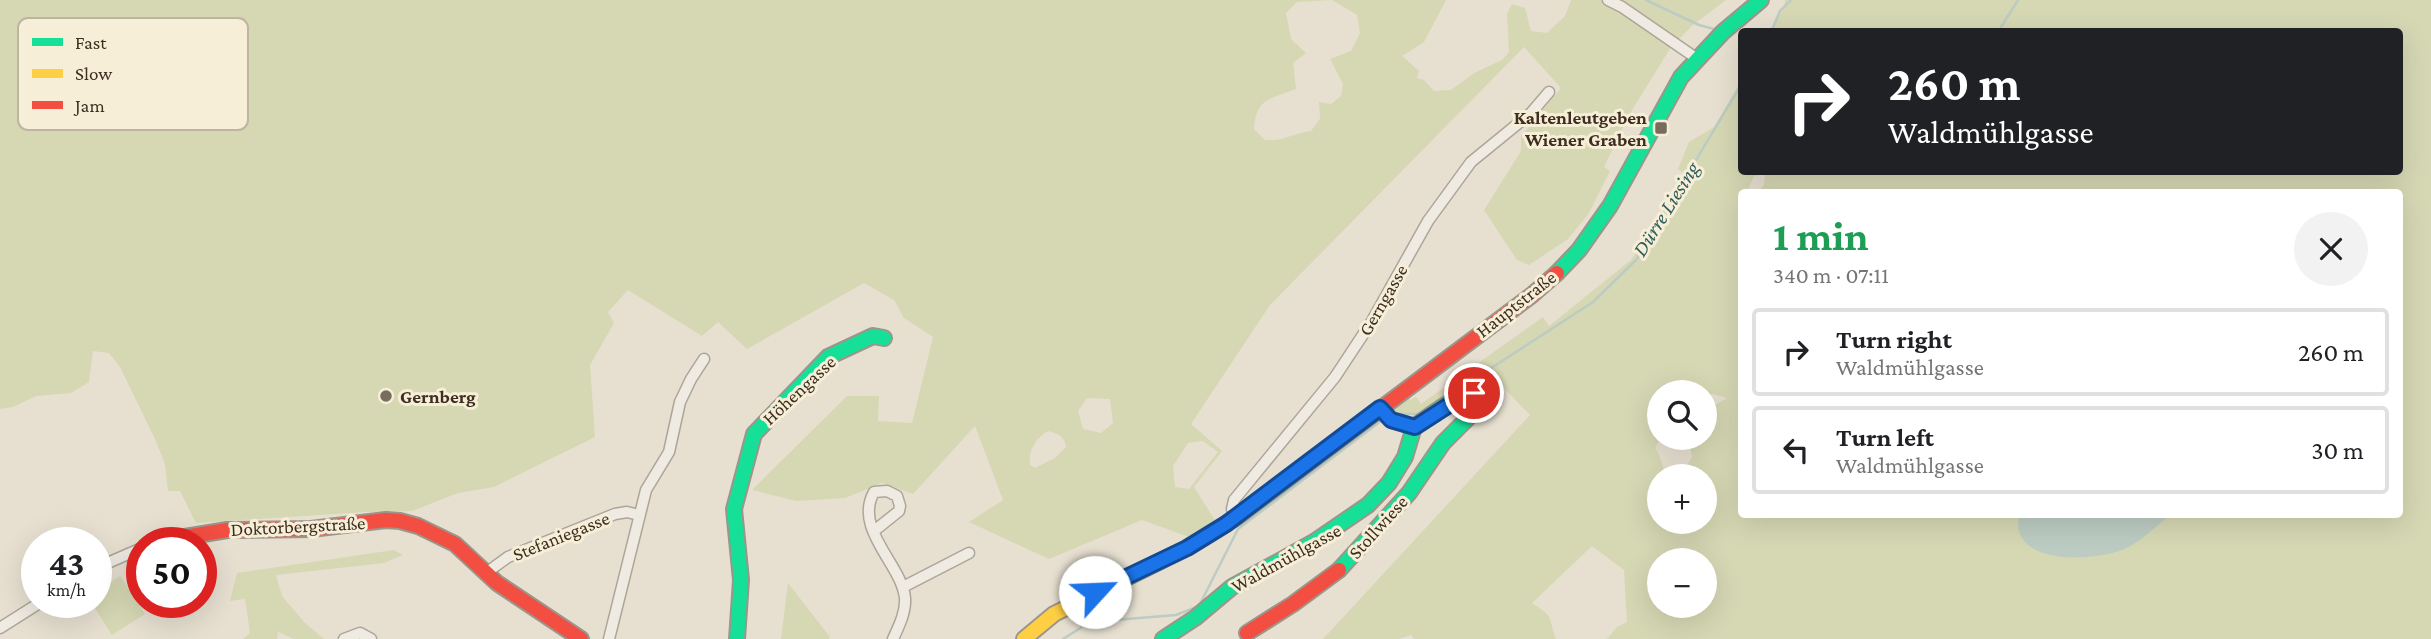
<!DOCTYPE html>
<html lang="en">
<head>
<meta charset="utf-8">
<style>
	:root { --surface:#fff; --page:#f2f2f2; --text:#202124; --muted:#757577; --line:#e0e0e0 }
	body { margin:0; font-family:"Crimson Pro",serif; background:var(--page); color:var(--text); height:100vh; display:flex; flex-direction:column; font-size:26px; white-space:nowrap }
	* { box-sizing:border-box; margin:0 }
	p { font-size:23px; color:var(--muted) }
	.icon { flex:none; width:38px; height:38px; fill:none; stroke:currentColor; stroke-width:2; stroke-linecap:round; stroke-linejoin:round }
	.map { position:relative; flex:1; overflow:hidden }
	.drawer { position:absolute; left:1738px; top:189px; width:665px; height:329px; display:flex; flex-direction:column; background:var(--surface); border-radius:7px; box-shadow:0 7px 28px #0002 }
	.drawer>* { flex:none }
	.hud { position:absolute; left:1738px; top:28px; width:665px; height:147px; border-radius:7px; box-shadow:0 7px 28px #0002; background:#202124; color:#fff; overflow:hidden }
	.tools { position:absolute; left:1647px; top:380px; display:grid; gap:14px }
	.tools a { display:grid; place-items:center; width:70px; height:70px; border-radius:50%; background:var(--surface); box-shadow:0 7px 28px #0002; font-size:35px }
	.speed { position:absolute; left:21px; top:527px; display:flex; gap:14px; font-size:35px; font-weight:700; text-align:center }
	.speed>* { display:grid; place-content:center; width:91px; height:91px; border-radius:50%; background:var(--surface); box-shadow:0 7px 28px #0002; line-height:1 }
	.speed small { font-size:18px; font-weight:400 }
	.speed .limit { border:10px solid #d22; background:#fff; color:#111 }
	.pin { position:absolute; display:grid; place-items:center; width:60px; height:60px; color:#fff; margin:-30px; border:4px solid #fff; border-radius:50%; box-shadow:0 2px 7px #0007 }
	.me { position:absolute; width:77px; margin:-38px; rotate:65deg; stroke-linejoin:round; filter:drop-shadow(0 0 5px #0008) }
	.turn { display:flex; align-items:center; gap:24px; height:147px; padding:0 35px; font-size:32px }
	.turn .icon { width:91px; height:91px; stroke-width:2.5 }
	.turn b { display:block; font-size:49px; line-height:60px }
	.round { display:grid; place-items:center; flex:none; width:74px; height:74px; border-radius:37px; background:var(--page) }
	.overview { display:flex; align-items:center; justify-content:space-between; height:119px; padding:0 35px }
	h1 { font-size:42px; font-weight:700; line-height:52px; color:#1e9e55 }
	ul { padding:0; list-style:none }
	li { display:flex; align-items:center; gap:21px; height:88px; margin:0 14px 10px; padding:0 21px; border:4px solid var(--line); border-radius:7px }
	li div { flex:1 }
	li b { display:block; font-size:26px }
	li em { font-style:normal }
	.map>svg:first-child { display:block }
</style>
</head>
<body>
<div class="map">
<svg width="2431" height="639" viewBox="0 0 2431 639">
	<rect width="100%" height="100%" fill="#e7e0d1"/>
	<!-- green -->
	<g fill="#d6d7b3" fill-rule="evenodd">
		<path d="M0,0h1446l-22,42 -22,14 17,15 -2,7 7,2 10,11 17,-1 25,-18 26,-12 7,-8 -2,-38 5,-10 13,4 6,23 16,2 18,-17 6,-16h155l-32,24 -23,23 -42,68 -25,52 6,4 -21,42 -21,26 -39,26 -12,-5 -33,-50 37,-59v-15l40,-48 -37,-41 -254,258 -79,119 31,27 -28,36 22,35 -27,15 -47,-17 -93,39 -80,-37 34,-22 -28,-74 -62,68 -31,-11 -37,15 -49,3 -44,-11 95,-94h32l-1,25 34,2 21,-86 -29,-19 -10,-18 -30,-17 -117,66 -29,-27 -16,14 -74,-46 -20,22 6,11 -24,42 5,72 -101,50 -36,6 -46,18 -46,1 -170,11 -16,-32h-12l-3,-27 -10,-25 -35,-72 -11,-14 -16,-2 -4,31 -18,11 -35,3 -23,11 -13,2zM1332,0l25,15 3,18 -9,18 -21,8 13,25 -2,12 -10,8 -12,-2 1,17 -9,12c-18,2 -28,11 -46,9l-11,-11c2,-31 16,-30 42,-40l-3,-26 13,-10 -15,-14 -5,-26 11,-11zM1087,398l23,1 3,24 -12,10 -18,-4 -5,-18zM1048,431c11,3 16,5 18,16l-11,11 -20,10 -5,-3c-2,-15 6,-27 18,-34zM1203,441l15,11 -29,37 -14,-2 -2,-21 15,-23z"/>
		<path d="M1785,0h646v639h-824l10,-12 10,-5 -3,-52 -32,-24 -60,57c24,16 15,12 24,36h-142l-3,-4 -12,4h-76l207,-224 -32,-33 -11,6 -6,-5 -9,-1 -47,31 -32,4 -6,-7 20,-14 3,4 6,-3 5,7 122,-87 6,9 82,-66 56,-84 -9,-7 11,-27 25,-15 27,-46v91h658v-140l-629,-1 14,-23zM1765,174l-1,11 -6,7h641v322h-658v-322h6l7,-16zM1659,392h45l1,4 8,-2 14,4 -17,10 -6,30 -11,5 -3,4 2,10c-8,13 -11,19 -26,17 -5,-9 -5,-19 -11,-26l6,-10h-2zM1659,476h45v46h-45zM1659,560h45v46h-45z"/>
		<polygon points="394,550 403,555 384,563 276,575 282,596 304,622 324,639 294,639 278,632 277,639 243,639 250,633 245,599 230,601 237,573"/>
		<polygon points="120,576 145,614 112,635 91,602 96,602 96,592"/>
		<polygon points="788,583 830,637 829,639 781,639"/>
	</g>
	<!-- water -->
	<path fill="#bcccc2" d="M2019,515v-1l151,1c-15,12 -30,28 -48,35 -27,10 -93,15 -103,-19 -2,-5 0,-12 0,-16z"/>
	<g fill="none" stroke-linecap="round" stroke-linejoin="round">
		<!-- stream -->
		<g stroke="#bcccc2" stroke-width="2.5">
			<polyline points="1646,0 1699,25 1714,29"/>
			<polyline points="1771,32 1780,11 1791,0"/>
			<polyline points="1998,32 2018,0"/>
			<polyline points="1445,398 1593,302 1636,260 1741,85"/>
			<polyline points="1390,414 1421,414 1430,407"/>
			<polyline points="1063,639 1090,622 1176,615 1199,606 1238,529 1385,418"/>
		</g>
		<!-- street casing -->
		<g stroke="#ada599" stroke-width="13">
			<g id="street">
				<polyline points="1608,0 1622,7 1696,58"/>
				<polyline points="1380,408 1391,420 1414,427"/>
				<polyline points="1237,517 1232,509 1234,500 1335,377 1372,321 1428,221 1471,162 1531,113 1549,92"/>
				<path d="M874,531l25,-20 1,-5 -3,-10 -10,-5 -13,1c-21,37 28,73 31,106 1,14 -6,28 -12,41"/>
				<polyline points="96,568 142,548"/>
				<polyline points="486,573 508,557 615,514 627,512 639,515"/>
				<polyline points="903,587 969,553"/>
				<polyline points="0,628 41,602"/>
				<polyline points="344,639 360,633 371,639"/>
				<polyline points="609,639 646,490 669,452 680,402 691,379 704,359"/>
			</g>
		</g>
		<!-- fast casing -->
		<g stroke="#9c958a" stroke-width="18">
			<g id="fast">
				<polyline points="1557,273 1579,250 1610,206 1681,77 1723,32 1761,0"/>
				<polyline points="737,639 741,580 734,509 754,434 828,357 873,336 884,338"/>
				<path d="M1163,639l32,-21 37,-31 82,-45 54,-37 21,-22 16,-26 9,-30c19,-13 43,-36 67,-31v9l-38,38 -34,50 -70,77"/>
			</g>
		</g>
		<!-- slow casing -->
		<g stroke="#9c958a" stroke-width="18">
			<polyline id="slow" points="1024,639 1054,614 1187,548 1237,517 1383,407"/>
		</g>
		<!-- jam casing -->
		<g stroke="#9c958a" stroke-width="18">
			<g id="jam">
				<polyline points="1383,407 1532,295 1557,273"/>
				<polyline points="155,542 227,530 311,529 386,520 400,521 418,526 455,544 497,583 581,639"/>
				<polyline points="1247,633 1293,604 1339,570"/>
			</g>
		</g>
		<!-- street -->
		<use href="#street" stroke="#efebe3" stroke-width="10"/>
		<!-- fast -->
		<use href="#fast" stroke="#16e098" stroke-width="14"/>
		<!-- slow -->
		<use href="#slow" stroke="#ffcf43" stroke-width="14"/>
		<!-- jam -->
		<use href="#jam" stroke="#f24e42" stroke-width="14"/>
	</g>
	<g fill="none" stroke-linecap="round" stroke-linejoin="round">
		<!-- route casing -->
		<g stroke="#114b97" stroke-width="18">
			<polyline id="route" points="1095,592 1187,548 1226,524 1380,408 1391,420 1415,427 1463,396 1474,393"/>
		</g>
		<!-- route -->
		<use href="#route" stroke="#1a73e8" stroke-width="12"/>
	</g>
	<!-- markers -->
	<g fill="#786c5e" stroke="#f7eed8" stroke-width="2.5">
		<rect x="1654" y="121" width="14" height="14" rx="3.5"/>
		<circle cx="386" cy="396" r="7"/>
	</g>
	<g text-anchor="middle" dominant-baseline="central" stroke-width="6" stroke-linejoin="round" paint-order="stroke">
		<!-- poi labels -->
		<g font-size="19" font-weight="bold" fill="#3d2e20" stroke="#f7eed8" text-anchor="end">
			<text x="1647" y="117">Kaltenleutgeben<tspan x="1647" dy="22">Wiener Graben</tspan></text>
			<text x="400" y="396" text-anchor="start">Gernberg</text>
		</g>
		<!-- street labels -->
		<g font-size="19" fill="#3d2e20" stroke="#f7eed8">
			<text transform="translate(1383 300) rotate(-60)">Gerngasse</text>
			<text transform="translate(1516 304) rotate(-38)">Hauptstraße</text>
			<text transform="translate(799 390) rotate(-43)">Höhengasse</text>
			<text transform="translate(298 526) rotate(-3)">Doktorbergstraße</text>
			<text transform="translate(1378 527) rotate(-48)">Stollwiese</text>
			<text transform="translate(561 536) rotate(-22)">Stefaniegasse</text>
			<text transform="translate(1286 558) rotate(-29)">Waldmühlgasse</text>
		</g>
		<!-- water labels -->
		<g font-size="21" font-style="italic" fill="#2f5d5a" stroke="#f7eed8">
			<text transform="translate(1666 209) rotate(-58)">Dürre Liesing</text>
		</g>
	</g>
	<!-- legend -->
	<rect x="18" y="18" width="230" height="112" rx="10" fill="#f7eed8" stroke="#bfb4a1" stroke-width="2"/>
	<rect x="32" y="38" width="31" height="8" fill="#16e098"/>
	<rect x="32" y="69" width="31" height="9" fill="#ffcf43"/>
	<rect x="32" y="101" width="31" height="8" fill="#f24e42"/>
	<g font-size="19" fill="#3d2e20">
		<text x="75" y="49">Fast</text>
		<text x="75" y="80">Slow</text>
		<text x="75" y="112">Jam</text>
	</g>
</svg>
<div class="tools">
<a><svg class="icon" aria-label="search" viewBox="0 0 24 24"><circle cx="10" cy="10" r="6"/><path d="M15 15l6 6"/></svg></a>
<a>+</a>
<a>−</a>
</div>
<div class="speed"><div>43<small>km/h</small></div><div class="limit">50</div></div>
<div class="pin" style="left:1474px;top:393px;background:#d93025"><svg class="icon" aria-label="arrive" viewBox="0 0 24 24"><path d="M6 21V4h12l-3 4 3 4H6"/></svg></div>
<svg class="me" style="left:1095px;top:592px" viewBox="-20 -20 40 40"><circle r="19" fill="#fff"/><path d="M0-13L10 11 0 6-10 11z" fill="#1a73e8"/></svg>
<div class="hud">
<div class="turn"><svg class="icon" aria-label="right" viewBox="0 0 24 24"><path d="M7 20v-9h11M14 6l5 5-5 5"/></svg><div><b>260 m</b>Waldmühlgasse</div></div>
</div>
<section class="drawer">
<div class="overview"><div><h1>1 min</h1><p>340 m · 07:11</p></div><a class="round"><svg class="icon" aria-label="close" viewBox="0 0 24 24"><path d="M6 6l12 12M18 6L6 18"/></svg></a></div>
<ul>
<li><svg class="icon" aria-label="right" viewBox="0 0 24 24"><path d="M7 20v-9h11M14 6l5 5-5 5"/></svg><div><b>Turn right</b><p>Waldmühlgasse</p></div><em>260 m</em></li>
<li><svg class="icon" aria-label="left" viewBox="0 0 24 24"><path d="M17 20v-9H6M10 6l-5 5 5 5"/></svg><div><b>Turn left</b><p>Waldmühlgasse</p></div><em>30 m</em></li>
</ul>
</section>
</div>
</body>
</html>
